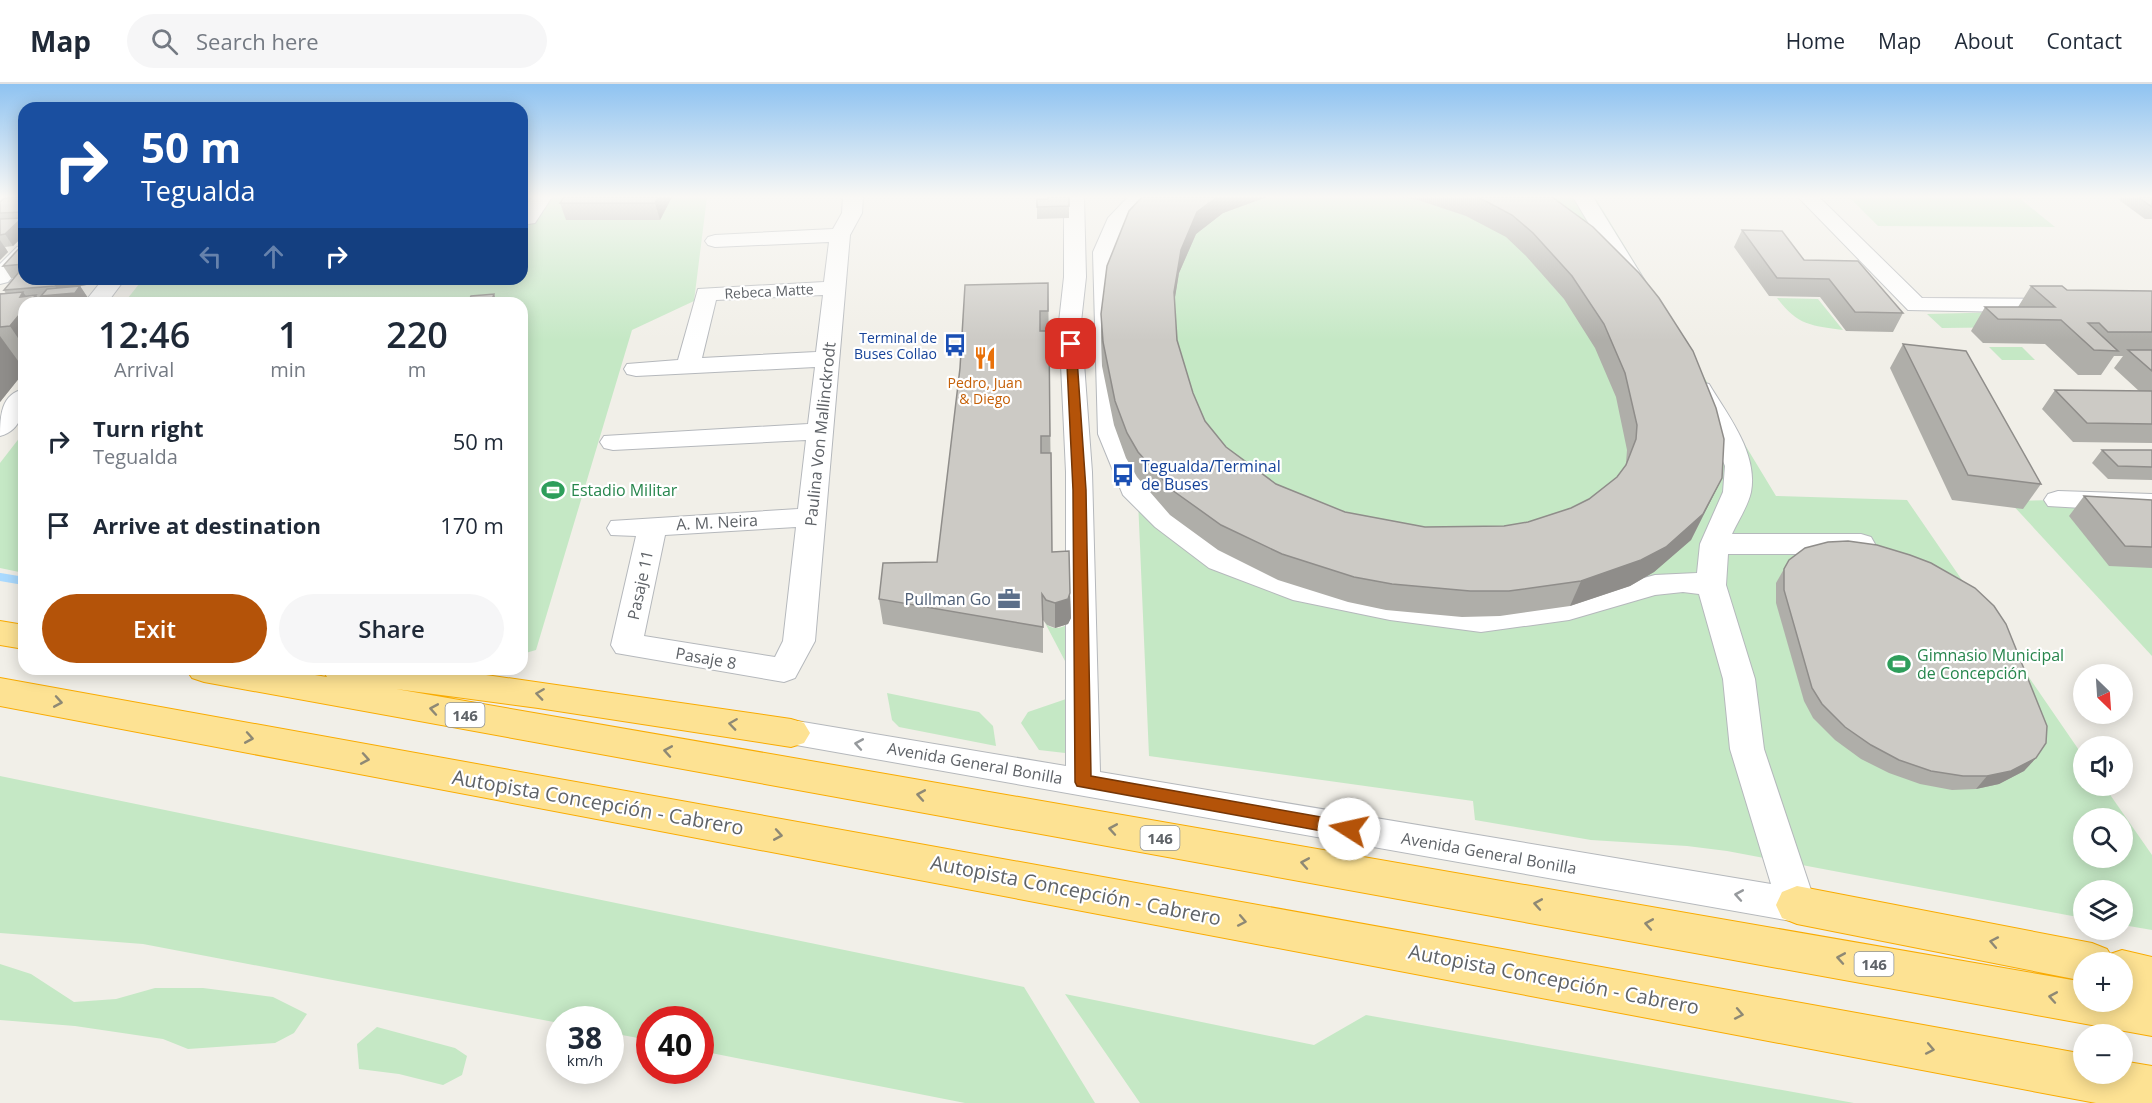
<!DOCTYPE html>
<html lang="en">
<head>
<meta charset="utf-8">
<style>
	:root { --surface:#fff; --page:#f6f6f7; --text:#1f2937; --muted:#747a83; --line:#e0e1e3; --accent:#b45309 }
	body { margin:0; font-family:"Open Sans",sans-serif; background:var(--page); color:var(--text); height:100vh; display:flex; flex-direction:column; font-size:22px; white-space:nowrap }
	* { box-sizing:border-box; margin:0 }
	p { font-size:20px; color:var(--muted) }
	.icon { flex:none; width:33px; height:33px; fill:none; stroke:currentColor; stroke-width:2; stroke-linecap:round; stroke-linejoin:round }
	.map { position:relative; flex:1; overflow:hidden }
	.side { position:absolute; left:18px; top:213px; width:510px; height:378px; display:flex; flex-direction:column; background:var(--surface); border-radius:18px; box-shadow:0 3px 15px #0003 }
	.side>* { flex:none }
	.hud { position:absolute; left:18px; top:18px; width:510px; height:183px; border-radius:18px; box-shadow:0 3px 15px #0003; background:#1a4fa0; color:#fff; overflow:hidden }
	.needle { width:39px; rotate:155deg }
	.controls { position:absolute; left:2073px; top:580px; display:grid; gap:12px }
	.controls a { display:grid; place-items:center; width:60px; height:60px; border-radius:50%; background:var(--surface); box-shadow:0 3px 15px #0003; font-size:30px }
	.speed { position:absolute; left:546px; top:922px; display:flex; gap:12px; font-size:30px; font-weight:700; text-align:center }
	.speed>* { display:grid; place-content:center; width:78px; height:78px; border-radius:50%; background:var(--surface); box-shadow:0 3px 15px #0003; line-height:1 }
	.speed small { font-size:15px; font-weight:400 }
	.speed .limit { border:9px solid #d22; background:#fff; color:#111 }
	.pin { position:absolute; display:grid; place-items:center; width:51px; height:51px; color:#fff; margin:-26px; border-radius:12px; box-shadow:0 3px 9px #0006 }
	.me { position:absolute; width:66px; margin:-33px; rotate:280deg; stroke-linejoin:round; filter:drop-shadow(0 0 4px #0008) }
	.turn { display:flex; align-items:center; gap:21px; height:126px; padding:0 24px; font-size:27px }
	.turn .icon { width:78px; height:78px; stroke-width:2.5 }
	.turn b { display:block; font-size:42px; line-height:51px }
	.lanes { display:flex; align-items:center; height:57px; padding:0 24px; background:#0003; justify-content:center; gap:30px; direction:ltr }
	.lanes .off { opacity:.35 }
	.eta { display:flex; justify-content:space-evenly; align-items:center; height:102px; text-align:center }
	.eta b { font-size:36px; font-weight:600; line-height:42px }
	.primary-button { display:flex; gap:12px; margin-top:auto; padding:12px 24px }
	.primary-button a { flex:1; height:69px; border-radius:36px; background:var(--accent); color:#fff; font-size:24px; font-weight:600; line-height:69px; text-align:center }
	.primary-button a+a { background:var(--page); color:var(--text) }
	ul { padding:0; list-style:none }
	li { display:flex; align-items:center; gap:18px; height:84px; padding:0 24px }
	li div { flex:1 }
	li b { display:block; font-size:22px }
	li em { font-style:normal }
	header { display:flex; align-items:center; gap:36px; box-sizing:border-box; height:84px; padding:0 30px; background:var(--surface); border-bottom:2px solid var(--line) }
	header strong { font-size:28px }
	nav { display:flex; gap:33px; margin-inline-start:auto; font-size:21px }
	.search { width:420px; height:54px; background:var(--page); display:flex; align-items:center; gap:15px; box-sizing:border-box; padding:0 21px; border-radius:33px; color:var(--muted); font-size:22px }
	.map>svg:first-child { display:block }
</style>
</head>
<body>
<header>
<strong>Map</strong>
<div class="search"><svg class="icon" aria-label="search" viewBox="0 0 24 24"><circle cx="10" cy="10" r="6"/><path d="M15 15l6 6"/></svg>Search here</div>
<nav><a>Home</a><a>Map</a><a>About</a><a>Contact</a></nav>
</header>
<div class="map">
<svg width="2152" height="1019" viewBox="0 0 2152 1019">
	<rect width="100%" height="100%" fill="#f1efe8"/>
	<!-- green -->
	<g fill="#c5e8c5" fill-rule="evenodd">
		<polygon points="522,113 707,113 694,217 632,246 536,566 522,570 522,219 124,219 143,195 522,195"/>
		<path d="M1125,113h470l181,299 131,4 176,256 1,30h20l48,69v75l-29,-5 -1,-34h-38l-1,27 -356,-67 -40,-5 -96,-6 -116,-20 -2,-19 -324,-45zM2084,735h38v39h-38z"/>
		<polygon points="1849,113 2018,113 2055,143 1878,142"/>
		<path d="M1777,214l41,1 25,31c-32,-4 -46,-5 -66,-32z"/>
		<polygon points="2008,228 2024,243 1942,244 1927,230"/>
		<polygon points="1989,263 2022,263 2035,276 2002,276"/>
		<polygon points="24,348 24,489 0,484 0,379"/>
		<polygon points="2152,414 2152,572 2009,417"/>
		<path d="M1043,535c5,11 16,11 25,5l9,119 -12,10 -26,-3 -18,-27 7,-11 41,-14v-37h-4z"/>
		<polygon points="887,609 979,628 993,642 996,662 899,643 892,636"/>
		<polygon points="0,692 1024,903 1095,1019 965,1019 701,967 700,936 650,936 649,956 611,949 610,936 560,936 559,939 143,860 0,849"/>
		<polygon points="0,880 31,890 74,918 116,915 155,904 203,904 273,913 307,930 294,949 275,959 188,965 163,955 75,942 0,936"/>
		<polygon points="1065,910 1314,961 1366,931 1854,1019 1140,1019"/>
		<polygon points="377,943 455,964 467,972 462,991 443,1001 399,990 359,985 357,960"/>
	</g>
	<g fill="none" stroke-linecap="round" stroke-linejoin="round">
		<!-- stream -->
		<polyline stroke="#aadaff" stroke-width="8" points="0,493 24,497"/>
		<!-- minor casing -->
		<g stroke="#b5b8bc" stroke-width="2">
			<g id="minor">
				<polygon points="532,113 552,113 535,139 522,141 522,129"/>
				<path d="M843,113h20l-1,16 -12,22 -35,406 -20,37 -11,4 -168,-29 -5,-8 25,-109 -25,-1 -4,-7 4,-7 187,-12 8,-69 -193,10 -9,-2 -4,-6 4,-6 204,-12 7,-57 -179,9 -9,-2 -3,-5 3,-5 51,-4 20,-71 126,-7 5,-40 -114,5 -7,-2 -3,-4 3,-4 7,-2 118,-6 9,-16zM823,211l-7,57 -114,6 14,-58zM796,443l-13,114 -8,16 -131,-21 21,-101z"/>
				<path d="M1064,113h20l2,80 -5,45 11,150 8,300 671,112 -41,-135 -7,-70 -24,-85 -16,-2 -28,3 -86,25 -88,12 -91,-12 -97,-20 -84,-32 -54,-41 -32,-32 -25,-61 -5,-182 15,-34 20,-21h21l-22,23 -12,32 9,182 21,51 30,30 54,39 69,27 92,17 91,12 88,-12 86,-23 42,-2 3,-29 23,-52 2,-26 -16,-40 -21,-37 3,-5 9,-2 9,2 3,5c18,29 46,66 39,103 -3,14 -13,29 -19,42h129l10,3 4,7 -4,7 -10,3h-133l-2,31 29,94 9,70 52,156 -6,12 -13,5 -1018,-180 -5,-9 5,-9 12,-4 275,46v-294l-7,-150 5,-45z"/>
				<polygon points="1573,113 1593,113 1645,197 1642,202 1626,202"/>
				<polygon points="1798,113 1819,113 1922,214 2060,215 2068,217 2071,222 2068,227 2060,229 1908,226"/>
				<polygon points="24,161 24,180 8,198 0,200 0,180 17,163"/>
				<polygon points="103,195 125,195 107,219 84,219"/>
				<path d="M24,305c0,19 -1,41 -24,47 0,-20 1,-42 24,-47z"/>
				<polygon points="2058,407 2152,410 2152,428 2048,422 2044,416 2048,410"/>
			</g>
		</g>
		<!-- highway casing -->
		<g stroke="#f9ab00" stroke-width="2">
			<g id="highway">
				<polygon points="0,537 24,541 24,565 0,561"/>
				<polygon points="186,585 279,585 327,593 322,585 445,585 791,635 804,639 810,649 804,659 791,663 538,624 396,605 2084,898 2084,918 2122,918 2122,879 2084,879 2084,897 1797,840 1782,834 1776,821 1782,808 1797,802 2092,859 2107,865 2110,870 2122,866 2152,873 2152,952 204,598 192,594"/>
				<polygon points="0,594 2084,970 2084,990 2122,990 2122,977 2152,982 2152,1019 2096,1019 0,622"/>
			</g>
		</g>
		<!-- minor -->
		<use href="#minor" fill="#fff" fill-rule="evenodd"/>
		<!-- highway -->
		<use href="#highway" fill="#fde293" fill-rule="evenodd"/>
	</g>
	<!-- wall -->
	<g fill="#afaea9">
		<polygon points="24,113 24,151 13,162 5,163 8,168 0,176 0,118"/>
		<polygon points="564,113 672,113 660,136 566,136 560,119"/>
		<polygon points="1142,113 1269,113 1264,114 1223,129 1196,150 1179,189 1174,218 1177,256 1193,309 1205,337 1226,363 1276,400 1345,428 1425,443 1504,442 1528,438 1571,424 1589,415 1617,393 1625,382 1626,379 1627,366 1616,313 1595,264 1564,215 1526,172 1506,153 1466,132 1418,116 1399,113 1552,113 1722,394 1691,456 1654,488 1630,502 1570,522 1500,532 1462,533 1386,526 1348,518 1278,496 1218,466 1170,431 1137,393 1126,374 1114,341 1102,282 1101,254 1101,230"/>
		<polygon points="2121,113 2152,113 2152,135 2145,135 2119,116"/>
		<polygon points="1037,115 1069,122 1069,134 1037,135"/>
		<polygon points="1742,146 1804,176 1903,229 1893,248 1846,247 1820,213 1769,212 1734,163"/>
		<polygon points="24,159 24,195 97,195 93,200 80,202 88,214 84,219 46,219 43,216 24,219 24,276 18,277 24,285 24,288 0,318 0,209 6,210 4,206 14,194 11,194 3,182"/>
		<polygon points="1048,199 1052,468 1070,509 1071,534 1068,540 1055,544 1047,541 1043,536 1043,569 883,540 879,515 937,478"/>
		<polygon points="2031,202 2067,206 2152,207 2152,359 2073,358 2042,325 2055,306 2139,307 2114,284 2123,272 2114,272 2101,291 2078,291 2045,260 1983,259 1971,247 1985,223 2018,223"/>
		<polygon points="1903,260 2041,400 2023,425 1952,416 1890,284"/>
		<polygon points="2102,366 2152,366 2152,396 2108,395 2092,379"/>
		<polygon points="2084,412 2152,416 2152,484 2109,482 2069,432"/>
		<polygon points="1789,476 2036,674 2024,687 1999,700 1976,705 1952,706 1920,700 1889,689 1861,675 1835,656 1813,634 1804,617 1776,519 1776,499"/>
	</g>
	<!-- shaded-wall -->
	<g fill="#8f8d8a">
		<polygon points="658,113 672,113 660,136 655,119"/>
		<polygon points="1217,113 1269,113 1264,114 1223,129 1196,150 1179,189 1172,232 1174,208 1181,166 1197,128"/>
		<polygon points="22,134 24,137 24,151 13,162 5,150"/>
		<polygon points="0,156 8,168 0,176"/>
		<polygon points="61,195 97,195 93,200 80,202 88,214 84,219 46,219 41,212 60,210 55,202"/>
		<polygon points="23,208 30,218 36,211 41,219 24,219 20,213"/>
		<polygon points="494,210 497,219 491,219"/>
		<polygon points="24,225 24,263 10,242"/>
		<polygon points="0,252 24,285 24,288 0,318"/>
		<polygon points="1722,394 1691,456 1654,488 1630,502 1570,522 1581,497"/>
		<polygon points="1070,509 1071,534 1068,540 1055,544 1055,519"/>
		<polygon points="2036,674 2024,687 1999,700 1976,705 1987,692"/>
	</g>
	<!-- building -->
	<g fill="#cccac5" stroke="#8f8d8a" stroke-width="1.5">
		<polygon points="24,113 24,128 0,129 0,118 5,114"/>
		<polygon points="564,113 658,113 655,119 560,119"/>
		<polygon points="1048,113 1069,113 1069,122 1037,123 1037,115 1048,115"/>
		<polygon points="1142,113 1217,113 1197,128 1181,166 1174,208 1177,256 1193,309 1205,337 1226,363 1276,400 1345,428 1425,443 1504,442 1528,438 1571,424 1589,415 1617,393 1626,381 1636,355 1637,341 1625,289 1604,240 1572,192 1533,149 1512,131 1478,113 1552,113 1593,143 1639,189 1659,214 1693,267 1716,324 1724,355 1722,394 1703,430 1666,463 1641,476 1581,497 1509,507 1470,507 1392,500 1354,493 1282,470 1221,441 1172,406 1138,368 1127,349 1115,317 1103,258 1101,230 1107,182 1129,127"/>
		<polygon points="2138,113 2152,113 2152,123"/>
		<polygon points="22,134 5,150 0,151 0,135"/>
		<polygon points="1742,146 1782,147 1804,176 1858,177 1903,229 1855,228 1829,195 1777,194"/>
		<polygon points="24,159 24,180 3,182"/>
		<polygon points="24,182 24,195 61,195 55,202 4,206"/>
		<polygon points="1048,199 1048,227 1040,227 1040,247 1049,247 1050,352 1041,352 1041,369 1051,369 1052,468 1069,467 1070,509 1068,515 1055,519 1046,516 1042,510 1043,543 879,515 883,479 937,478 960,284 965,201"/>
		<polygon points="80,202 75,209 41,212 47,205"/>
		<polygon points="2031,202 2062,202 2067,206 2152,207 2152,248 2108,248 2099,239 2088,239 2118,267 2094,266 2061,236 1998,235 1985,223 2055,223"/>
		<polygon points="23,208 20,213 36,211 29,219 24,219 24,225 10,242 0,243 0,210"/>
		<polygon points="494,210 491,219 468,219 471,212"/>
		<polygon points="1903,260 1966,267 2041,400 1968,391"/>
		<polygon points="2128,266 2152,266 2152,287"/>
		<polygon points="2055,306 2152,307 2152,340 2087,339"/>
		<polygon points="2102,366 2152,366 2152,383 2118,382"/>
		<polygon points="2084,412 2152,416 2152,463 2125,462"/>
		<polygon points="1848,457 1877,461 1910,471 1931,479 1975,504 1994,522 2006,540 2047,642 2046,659 2036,674 2011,687 1987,692 1963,692 1931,687 1899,676 1871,661 1845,643 1822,620 1812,604 1784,506 1784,485 1789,476 1805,464 1828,458"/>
	</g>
	<!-- one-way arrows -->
	<defs><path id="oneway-chevron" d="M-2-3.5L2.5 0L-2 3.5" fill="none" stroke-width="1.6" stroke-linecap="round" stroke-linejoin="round" transform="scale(1.5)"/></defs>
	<g stroke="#8e8975">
		<use href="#oneway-chevron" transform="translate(540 610) rotate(-172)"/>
		<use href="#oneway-chevron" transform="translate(58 618) rotate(10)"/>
		<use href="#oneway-chevron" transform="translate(434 625) rotate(-170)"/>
		<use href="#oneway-chevron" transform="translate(733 640) rotate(-172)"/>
		<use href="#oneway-chevron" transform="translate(249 654) rotate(10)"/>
		<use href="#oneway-chevron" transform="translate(668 667) rotate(-170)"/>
		<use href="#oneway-chevron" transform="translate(365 675) rotate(10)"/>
		<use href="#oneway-chevron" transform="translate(921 711) rotate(-170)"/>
		<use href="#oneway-chevron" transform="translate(1113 745) rotate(-170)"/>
		<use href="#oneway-chevron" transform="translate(778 751) rotate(10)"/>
		<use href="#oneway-chevron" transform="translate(1305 779) rotate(-170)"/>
		<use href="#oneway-chevron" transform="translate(1538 820) rotate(-170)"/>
		<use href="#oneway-chevron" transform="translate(1242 837) rotate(11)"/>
		<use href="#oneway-chevron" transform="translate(1649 840) rotate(-170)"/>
		<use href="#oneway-chevron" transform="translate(1994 858) rotate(-169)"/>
		<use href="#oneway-chevron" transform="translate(1841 874) rotate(-170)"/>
		<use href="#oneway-chevron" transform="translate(2053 913) rotate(-170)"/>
		<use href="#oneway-chevron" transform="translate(1739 930) rotate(11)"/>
		<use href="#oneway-chevron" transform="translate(1930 965) rotate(11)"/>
	</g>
	<g stroke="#979a9d">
		<use href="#oneway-chevron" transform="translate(859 660) rotate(-170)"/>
		<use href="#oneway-chevron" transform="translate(1739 811) rotate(-170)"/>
	</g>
	<!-- sky -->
	<linearGradient id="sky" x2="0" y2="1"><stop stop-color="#8fc3f1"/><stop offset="0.44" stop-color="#f9f8f5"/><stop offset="1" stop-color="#f9f8f5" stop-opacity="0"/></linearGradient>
	<rect width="2152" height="256" fill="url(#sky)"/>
	<!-- route -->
	<polygon fill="#b45309" stroke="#753606" stroke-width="1.5" points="1071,256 1076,260 1086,406 1091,692 1349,738 1354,740 1357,745 1354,750 1349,752 1077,702 1075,698 1073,406 1066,260"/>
	<!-- icons -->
	<defs>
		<g id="bus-bare" transform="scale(1.8)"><path d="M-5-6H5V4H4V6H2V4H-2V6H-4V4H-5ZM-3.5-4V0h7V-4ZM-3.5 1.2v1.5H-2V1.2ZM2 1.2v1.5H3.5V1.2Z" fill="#1a4fb4" stroke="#fff" stroke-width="2.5" paint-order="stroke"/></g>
		<g id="restaurant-bare" transform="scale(1.8)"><path d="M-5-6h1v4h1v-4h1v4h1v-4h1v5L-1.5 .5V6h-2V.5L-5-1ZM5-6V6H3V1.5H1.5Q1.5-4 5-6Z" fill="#e8710a" stroke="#fff" stroke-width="2.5" paint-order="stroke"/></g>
		<g id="stadium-bare" transform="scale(1.8)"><path d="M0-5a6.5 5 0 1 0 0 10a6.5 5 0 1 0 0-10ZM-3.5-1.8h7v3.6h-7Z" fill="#2e9e5b" stroke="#fff" stroke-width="2.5" paint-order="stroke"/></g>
		<g id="office-bare" transform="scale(1.8)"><path d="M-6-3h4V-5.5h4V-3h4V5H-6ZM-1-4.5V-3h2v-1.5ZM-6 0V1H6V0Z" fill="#5c6f8a" stroke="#fff" stroke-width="2.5" paint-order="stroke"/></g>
	</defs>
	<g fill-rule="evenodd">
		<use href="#bus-bare" x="955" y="261"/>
		<use href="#restaurant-bare" x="985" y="274"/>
		<use href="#bus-bare" x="1123" y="391"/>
		<use href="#stadium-bare" x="553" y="406"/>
		<use href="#office-bare" x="1009" y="515"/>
		<use href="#stadium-bare" x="1899" y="580"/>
	</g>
	<g text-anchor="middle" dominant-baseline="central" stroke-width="4.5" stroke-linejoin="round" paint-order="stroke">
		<!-- far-street labels -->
		<g font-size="14" fill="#5f6368" stroke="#fff">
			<text transform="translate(769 207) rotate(-3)">Rebeca Matte</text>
		</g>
		<!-- far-transit labels -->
		<g font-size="14" fill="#164399" stroke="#fff" text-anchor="end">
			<text x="937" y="253">Terminal de<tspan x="937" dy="16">Buses Collao</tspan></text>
		</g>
		<!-- far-food labels -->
		<g font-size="14" fill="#c56008" stroke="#fff">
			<text x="985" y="298">Pedro, Juan<tspan x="985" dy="16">&amp; Diego</tspan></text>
		</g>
		<!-- shield labels -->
		<g fill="#fff" stroke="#8f9295" stroke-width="1.5">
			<rect x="445.5" y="619" width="39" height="24" rx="4.5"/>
			<rect x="1140.5" y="742" width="39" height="24" rx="4.5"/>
			<rect x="1854.5" y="868" width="39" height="24" rx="4.5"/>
		</g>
		<g font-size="15" font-weight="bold" fill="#5f6368">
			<text x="465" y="631">146</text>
			<text x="1160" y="754">146</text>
			<text x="1874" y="880">146</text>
		</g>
		<!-- street labels -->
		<g font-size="16" fill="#5f6368" stroke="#fff">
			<text transform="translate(820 350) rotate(-84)">Paulina Von Mallinckrodt</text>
			<text transform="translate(717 438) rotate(-3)">A. M. Neira</text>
			<text transform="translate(640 501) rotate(-78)">Pasaje 11</text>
			<text transform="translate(706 574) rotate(10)">Pasaje 8</text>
			<text transform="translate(975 679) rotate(10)">Avenida General Bonilla</text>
			<text transform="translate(1489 769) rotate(10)">Avenida General Bonilla</text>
		</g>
		<!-- transit labels -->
		<g font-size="16" fill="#164399" stroke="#fff" text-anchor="start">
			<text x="1141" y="382">Tegualda/Terminal<tspan x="1141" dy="18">de Buses</tspan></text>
		</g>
		<!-- leisure labels -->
		<g font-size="16" fill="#27864d" stroke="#fff" text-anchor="start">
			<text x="571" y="406">Estadio Militar</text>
			<text x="1917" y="571">Gimnasio Municipal<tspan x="1917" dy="18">de Concepción</tspan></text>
		</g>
		<!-- service labels -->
		<g font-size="16" fill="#4e5e75" stroke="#fff" text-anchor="end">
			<text x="991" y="515">Pullman Go</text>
		</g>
		<!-- near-street labels -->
		<g font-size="20" fill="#5f6368" stroke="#fff">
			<text transform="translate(598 718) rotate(10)">Autopista Concepción - Cabrero</text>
			<text transform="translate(1076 806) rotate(11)">Autopista Concepción - Cabrero</text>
			<text transform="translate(1554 895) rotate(11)">Autopista Concepción - Cabrero</text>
		</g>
	</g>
</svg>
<div class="controls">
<a><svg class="needle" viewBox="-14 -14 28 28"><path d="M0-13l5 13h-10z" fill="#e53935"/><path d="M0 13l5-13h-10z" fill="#747a83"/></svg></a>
<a><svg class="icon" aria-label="sound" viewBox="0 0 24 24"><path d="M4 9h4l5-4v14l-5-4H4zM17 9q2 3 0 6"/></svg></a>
<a><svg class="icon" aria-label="search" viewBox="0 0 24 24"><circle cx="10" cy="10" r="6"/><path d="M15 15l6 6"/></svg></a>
<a><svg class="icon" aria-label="layers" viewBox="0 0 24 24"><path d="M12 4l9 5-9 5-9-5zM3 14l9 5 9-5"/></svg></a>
<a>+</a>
<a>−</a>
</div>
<div class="speed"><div>38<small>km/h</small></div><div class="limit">40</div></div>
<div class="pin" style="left:1071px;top:260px;background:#d93025"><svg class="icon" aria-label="arrive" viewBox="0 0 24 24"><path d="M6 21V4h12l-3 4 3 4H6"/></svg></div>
<svg class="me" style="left:1349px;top:745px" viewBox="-20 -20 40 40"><circle r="19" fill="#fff"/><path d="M0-13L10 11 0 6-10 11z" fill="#b45309"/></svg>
<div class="hud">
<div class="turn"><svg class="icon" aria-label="right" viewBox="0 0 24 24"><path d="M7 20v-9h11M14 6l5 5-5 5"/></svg><div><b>50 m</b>Tegualda</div></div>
<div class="lanes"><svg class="icon off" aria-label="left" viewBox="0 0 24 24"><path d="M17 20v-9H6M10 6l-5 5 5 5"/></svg><svg class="icon off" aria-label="ahead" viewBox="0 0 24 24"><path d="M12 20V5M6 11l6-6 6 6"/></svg><svg class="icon" aria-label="right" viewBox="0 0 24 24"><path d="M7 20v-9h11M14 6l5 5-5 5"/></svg></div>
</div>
<section class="side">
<div class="eta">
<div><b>12:46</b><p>Arrival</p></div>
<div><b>1</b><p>min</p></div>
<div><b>220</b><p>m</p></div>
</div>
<ul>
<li><svg class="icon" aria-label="right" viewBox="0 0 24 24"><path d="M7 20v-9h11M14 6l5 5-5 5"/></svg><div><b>Turn right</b><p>Tegualda</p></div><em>50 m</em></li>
<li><svg class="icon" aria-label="arrive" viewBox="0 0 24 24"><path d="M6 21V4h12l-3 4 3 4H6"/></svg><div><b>Arrive at destination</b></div><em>170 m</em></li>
</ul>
<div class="primary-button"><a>Exit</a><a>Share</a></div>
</section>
</div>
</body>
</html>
